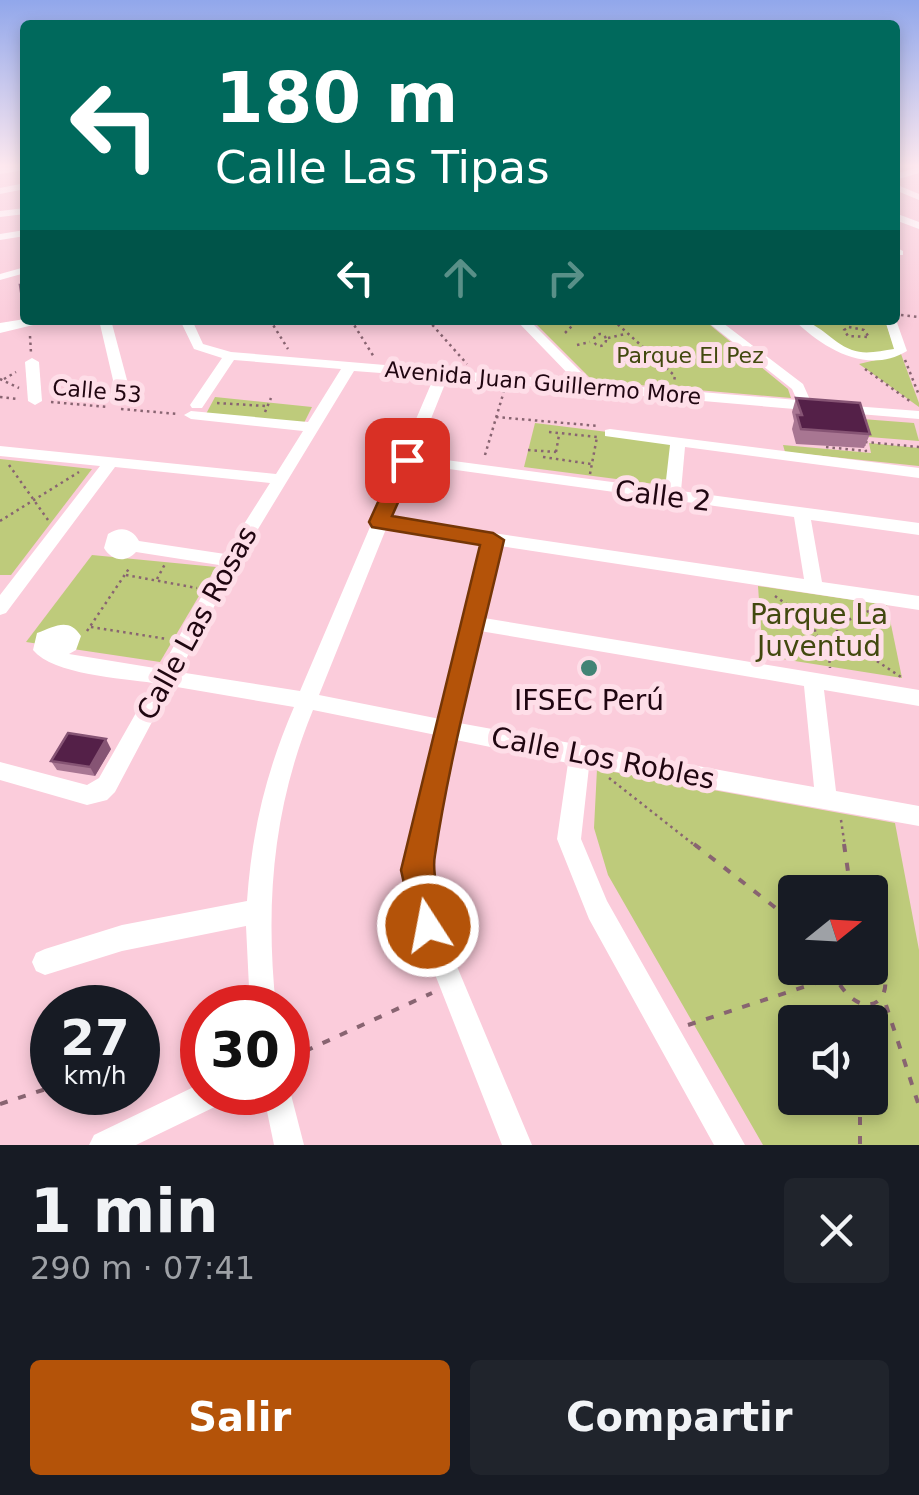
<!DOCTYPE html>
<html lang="es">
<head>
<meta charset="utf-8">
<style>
	:root { --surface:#171b24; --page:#20242c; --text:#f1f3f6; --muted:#9ea1a6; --accent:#b45309 }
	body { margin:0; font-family:"DejaVu Sans",sans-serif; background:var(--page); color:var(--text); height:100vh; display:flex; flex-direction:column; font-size:38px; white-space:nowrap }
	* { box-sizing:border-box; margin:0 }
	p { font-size:32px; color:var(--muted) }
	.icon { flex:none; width:55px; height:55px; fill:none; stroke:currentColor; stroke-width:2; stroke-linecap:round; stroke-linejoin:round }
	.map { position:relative; height:1145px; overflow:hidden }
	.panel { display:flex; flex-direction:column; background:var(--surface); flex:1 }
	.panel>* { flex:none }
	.hud { position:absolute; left:20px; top:20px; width:880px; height:305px; border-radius:10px; box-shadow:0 5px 15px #0003; background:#00695c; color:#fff; overflow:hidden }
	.needle { width:65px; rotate:72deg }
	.controls { position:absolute; left:778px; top:875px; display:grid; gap:20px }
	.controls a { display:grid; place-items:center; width:110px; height:110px; border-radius:10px; background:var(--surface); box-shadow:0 5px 15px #0003; font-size:50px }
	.speed { position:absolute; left:30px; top:985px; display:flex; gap:20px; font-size:50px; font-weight:700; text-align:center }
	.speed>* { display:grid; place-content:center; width:130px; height:130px; border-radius:50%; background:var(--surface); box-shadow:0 5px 15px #0003; line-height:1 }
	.speed small { font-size:25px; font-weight:400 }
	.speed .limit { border:15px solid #d22; background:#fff; color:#111 }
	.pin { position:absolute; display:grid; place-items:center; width:85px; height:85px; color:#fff; margin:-42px; border-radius:20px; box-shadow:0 5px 15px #0006 }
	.me { position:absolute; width:110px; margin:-55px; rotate:349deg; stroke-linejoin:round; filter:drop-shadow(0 0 8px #0008) }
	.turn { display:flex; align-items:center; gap:35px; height:210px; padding:0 30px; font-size:45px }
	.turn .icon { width:130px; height:130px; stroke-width:2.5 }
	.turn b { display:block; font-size:70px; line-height:85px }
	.lanes { display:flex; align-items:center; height:95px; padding:0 30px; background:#0003; justify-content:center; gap:50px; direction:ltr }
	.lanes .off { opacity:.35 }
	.round { display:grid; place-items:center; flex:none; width:105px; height:105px; border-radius:10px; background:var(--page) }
	.head { display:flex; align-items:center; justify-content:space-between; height:170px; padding:0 30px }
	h1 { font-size:60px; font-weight:700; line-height:75px }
	.button { display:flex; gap:20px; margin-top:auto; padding:20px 30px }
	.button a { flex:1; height:115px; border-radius:10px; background:var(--accent); color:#fff; font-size:40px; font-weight:700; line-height:115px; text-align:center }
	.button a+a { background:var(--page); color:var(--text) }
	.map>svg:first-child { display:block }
</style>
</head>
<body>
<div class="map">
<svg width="919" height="1145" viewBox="0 0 919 1145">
	<rect width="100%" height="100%" fill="#fbccdb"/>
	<!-- green -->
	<g fill="#becb7b" fill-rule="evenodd">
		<polygon points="532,320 704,320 788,389 791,398 593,381"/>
		<polygon points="802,320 885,320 895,350 856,356"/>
		<polygon points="901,354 919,403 919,407 859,364"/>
		<polygon points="215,397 312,407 304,423 206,414"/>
		<polygon points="862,419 914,423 919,441 869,437"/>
		<polygon points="535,423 672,440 670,486 524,467"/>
		<polygon points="869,443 919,448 919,466 785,452 783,445 871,453"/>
		<polygon points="0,459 92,469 11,575 0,575"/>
		<polygon points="92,555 216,567 160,662 26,642"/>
		<polygon points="758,586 887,605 902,678 763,656"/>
		<path d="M597,769l298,54 24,127v195h-156l-155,-270 -14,-47zM795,892h75v76h-75zM795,1022h75v76h-75z"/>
	</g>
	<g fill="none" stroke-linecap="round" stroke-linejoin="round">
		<!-- path-far1 -->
		<g stroke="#886471" stroke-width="2.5" stroke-dasharray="2.5 4" stroke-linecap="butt">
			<polyline points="901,315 919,317"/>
			<polyline points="270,320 288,349"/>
			<polyline points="351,320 374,357"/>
			<polyline points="428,320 467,364"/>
			<polyline points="613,320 675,376 674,381"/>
			<polygon points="849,327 864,330 869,337 848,336 844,330"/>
			<polyline points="565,333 578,320"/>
			<circle cx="600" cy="340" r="6"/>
			<polyline points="30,336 31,353"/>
			<polyline points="608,338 625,334"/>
			<polyline points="577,345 590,342"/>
			<polyline points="905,360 919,395"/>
			<polyline points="865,369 911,402"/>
			<polyline points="0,379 19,388"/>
			<polyline points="4,379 16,372"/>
			<polyline points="0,397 18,399"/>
			<polyline points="51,402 108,407"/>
			<polyline points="217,403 266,406"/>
			<polyline points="121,409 178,414"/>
			<polyline points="265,412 271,398"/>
			<polyline points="496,417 599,426"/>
			<polyline points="549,432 597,437"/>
			<polyline points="865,442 919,447"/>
			<polyline points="826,447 866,451 864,444"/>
			<polyline points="528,450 556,452"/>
			<polyline points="556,452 559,435"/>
			<polyline points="485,455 504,391"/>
			<polyline points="543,457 591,464"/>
			<polyline points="9,465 48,520"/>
			<polyline points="590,474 597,437"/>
			<polyline points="0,521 79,472"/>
			<polyline points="126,575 197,588"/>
			<polyline points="157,579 165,564"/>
			<polyline points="775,596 814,624"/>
			<polyline points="824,605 828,621"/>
			<circle cx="826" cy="630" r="11"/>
			<polyline points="837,625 871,610"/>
			<polyline points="91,627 167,639"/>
			<polyline points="87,631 130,567"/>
			<polyline points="839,636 904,679"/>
			<polyline points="828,641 830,668"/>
			<polyline points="769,659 769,652 818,635"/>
			<polyline points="609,778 697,847"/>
			<polyline points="841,820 845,847"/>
		</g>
		<!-- path -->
		<g stroke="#886471" stroke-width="4" stroke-dasharray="8 11" stroke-linecap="butt">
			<polyline points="694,844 795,923"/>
			<polyline points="844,844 851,892"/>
			<path d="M831,968c29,68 80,29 39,-20"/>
			<polyline points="860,1005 860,1022"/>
			<polyline points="886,1005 919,1106"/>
			<polyline points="688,1025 834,977"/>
			<polyline points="288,1059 432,993"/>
			<polyline points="860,1098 860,1145"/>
			<polyline points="0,1104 46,1089"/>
		</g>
		<!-- minor -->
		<g fill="#fff" fill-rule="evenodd">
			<polygon points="25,165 25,170 0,174 0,168"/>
			<polygon points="919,167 919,173 895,180 895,174"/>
			<polygon points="25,183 25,189 0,194 0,188"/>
			<polygon points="895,184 919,194 919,200 895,190"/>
			<polygon points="25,208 25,214 0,217 0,211"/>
			<polygon points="895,213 919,222 919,229 895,220"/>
			<polygon points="25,230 25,236 0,240 0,234"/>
			<polygon points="895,247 903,251 903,255 895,255"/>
			<polygon points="25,267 25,273 0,280 0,274"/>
			<path d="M895,317l12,34c-40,24 -83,-2 -113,-31 25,0 36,22 58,30 13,5 28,1 42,-1l-9,-29h10z"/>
			<polygon points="99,320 111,320 127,380 122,401 117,402 110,398 113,380"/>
			<path d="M180,320h12l11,24 28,8 344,29 -59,-61h13l63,63 205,17 -5,-11 -87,-69h14l84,64 8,18 10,4 -2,3 -13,1 -359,-31 -31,77 249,33 5,-44 -65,-9v-6l5,-1 309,39v10l-234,-31 -4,44 238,32v12l-108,-15 11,62 97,14v14l-419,-64 -16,72 435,72v16l-95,-16 12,101 83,15v20l-330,-59 -8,72 26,62 138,244h-31l-125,-226 -32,-80 11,-76 -112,-23 -27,130 11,56 92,219h-30l-86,-219 -11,-56 31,-135 -123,-25c-40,97 -48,193 -37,298h-26l-4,-82 -124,25 -77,24 -9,-4 -4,-9 4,-9 9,-4 77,-24 125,-24c5,-71 19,-129 47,-194l-123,-21 -56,106 -8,8 -20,5 -87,-25v-18l87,23 12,-7 54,-95c-32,-5 -99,-8 -120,-33l4,-17c18,-7 32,-16 44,3l-5,14 -7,4 92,15 58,-104 -83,-13c-11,12 -25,8 -32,-4l4,-14c12,-8 24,-6 31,7l86,13 45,-71 -155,-16 -109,146 -6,2v-20l100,-129 -100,-10v-10l276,28 27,-43 -112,-12 -7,-4 7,-4 117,11 33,-53 -107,-9 -32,48h-10l-2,-3 32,-47 -28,-9zM354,371l80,6 -134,314 -121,-19 59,-110zM413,464l381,53 10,62 -413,-61zM386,529l98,14 -44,176 -121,-24zM480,631l324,55 10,101 -355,-64z"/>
			<polygon points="32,358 39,362 42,401 35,405 28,401 25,362"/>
			<polygon points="840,405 919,411 919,419 835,412 835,406"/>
			<polygon points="202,1083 202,1092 229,1092 225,1102 136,1145 89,1145 94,1135"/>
			<polygon points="288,1083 304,1145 274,1145 263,1092 288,1092"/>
		</g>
		<!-- major -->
		<polygon fill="#fff" fill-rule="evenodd" points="25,319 25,320 54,320 0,333 0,323"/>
	</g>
	<!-- wall -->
	<g fill="#a87692">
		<polygon points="796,398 870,434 864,448 796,444 792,429 794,421 792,412"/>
		<polygon points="111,749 95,776 57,770 51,761"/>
	</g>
	<!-- shaded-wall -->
	<polygon fill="#865474" points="106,739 111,749 95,776 90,767"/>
	<!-- building -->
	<g fill="#542048" stroke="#865474" stroke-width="2.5">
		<polygon points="20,285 25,285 25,298 22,298"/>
		<polygon points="796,398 860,403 870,434 801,429 797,415 802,415"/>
		<polygon points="68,733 106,739 90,767 51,761"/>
	</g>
	<!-- sky -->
	<linearGradient id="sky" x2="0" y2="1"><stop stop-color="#91a7eb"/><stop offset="0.51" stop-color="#fde8ef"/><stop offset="1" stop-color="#fde8ef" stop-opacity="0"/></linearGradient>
	<rect width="919" height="325" fill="url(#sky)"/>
	<!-- route -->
	<path fill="#b45309" stroke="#753606" stroke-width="2.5" d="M407,453l10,7 -25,56 101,17 11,7c-24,104 -53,209 -69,315 -5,27 14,57 4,82l-11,5 -12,-5 -15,-67 79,-325 -108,-18 -3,-5 28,-62z"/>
	<!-- markers -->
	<circle fill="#428475" stroke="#fedee8" stroke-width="4" cx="589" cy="668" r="10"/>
	<g text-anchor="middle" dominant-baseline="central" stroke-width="10" stroke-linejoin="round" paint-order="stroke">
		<!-- far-park labels -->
		<g font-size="22" fill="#42490f" stroke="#fedee8">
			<text x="690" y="355">Parque El Pez</text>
		</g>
		<!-- far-street labels -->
		<g font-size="22" fill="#200611" stroke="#fedee8">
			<text transform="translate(543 383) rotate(5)">Avenida Juan Guillermo More</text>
			<text transform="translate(97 391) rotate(5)">Calle 53</text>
		</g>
		<!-- street labels -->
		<g font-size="28" fill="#200611" stroke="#fedee8">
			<text transform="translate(663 496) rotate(7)">Calle 2</text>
			<text transform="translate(197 623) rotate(-61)">Calle Las Rosas</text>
			<text transform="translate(603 758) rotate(11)">Calle Los Robles</text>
		</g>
		<!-- park labels -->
		<g font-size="28" fill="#42490f" stroke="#fedee8">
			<text x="819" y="614">Parque La<tspan x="819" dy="32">Juventud</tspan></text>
		</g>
		<!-- poi labels -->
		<g font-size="28" fill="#200611" stroke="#fedee8">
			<text x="589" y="700">IFSEC Perú</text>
		</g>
	</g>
</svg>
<div class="controls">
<a><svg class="needle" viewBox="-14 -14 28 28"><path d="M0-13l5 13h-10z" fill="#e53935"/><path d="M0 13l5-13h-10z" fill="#9ea1a6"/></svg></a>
<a><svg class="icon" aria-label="sound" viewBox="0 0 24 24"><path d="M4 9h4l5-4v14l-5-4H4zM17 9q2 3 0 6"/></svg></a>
</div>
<div class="speed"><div>27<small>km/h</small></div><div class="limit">30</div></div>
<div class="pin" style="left:407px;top:460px;background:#d93025"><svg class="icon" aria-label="arrive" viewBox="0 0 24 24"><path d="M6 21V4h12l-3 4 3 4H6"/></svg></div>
<svg class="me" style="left:428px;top:926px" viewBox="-20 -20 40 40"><circle r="17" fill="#b45309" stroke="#fff" stroke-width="3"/><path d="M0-11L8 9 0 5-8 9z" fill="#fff"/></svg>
<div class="hud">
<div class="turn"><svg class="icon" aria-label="left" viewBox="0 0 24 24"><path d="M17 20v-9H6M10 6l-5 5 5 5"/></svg><div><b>180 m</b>Calle Las Tipas</div></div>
<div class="lanes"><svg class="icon" aria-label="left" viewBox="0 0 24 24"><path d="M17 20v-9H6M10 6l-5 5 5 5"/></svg><svg class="icon off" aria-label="ahead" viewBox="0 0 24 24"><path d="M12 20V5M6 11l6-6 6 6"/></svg><svg class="icon off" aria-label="right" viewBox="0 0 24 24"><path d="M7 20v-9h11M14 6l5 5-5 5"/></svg></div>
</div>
</div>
<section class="panel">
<div class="head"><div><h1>1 min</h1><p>290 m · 07:41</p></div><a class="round"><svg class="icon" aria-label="close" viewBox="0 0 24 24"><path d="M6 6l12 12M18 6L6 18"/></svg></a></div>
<div class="button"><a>Salir</a><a>Compartir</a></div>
</section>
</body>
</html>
